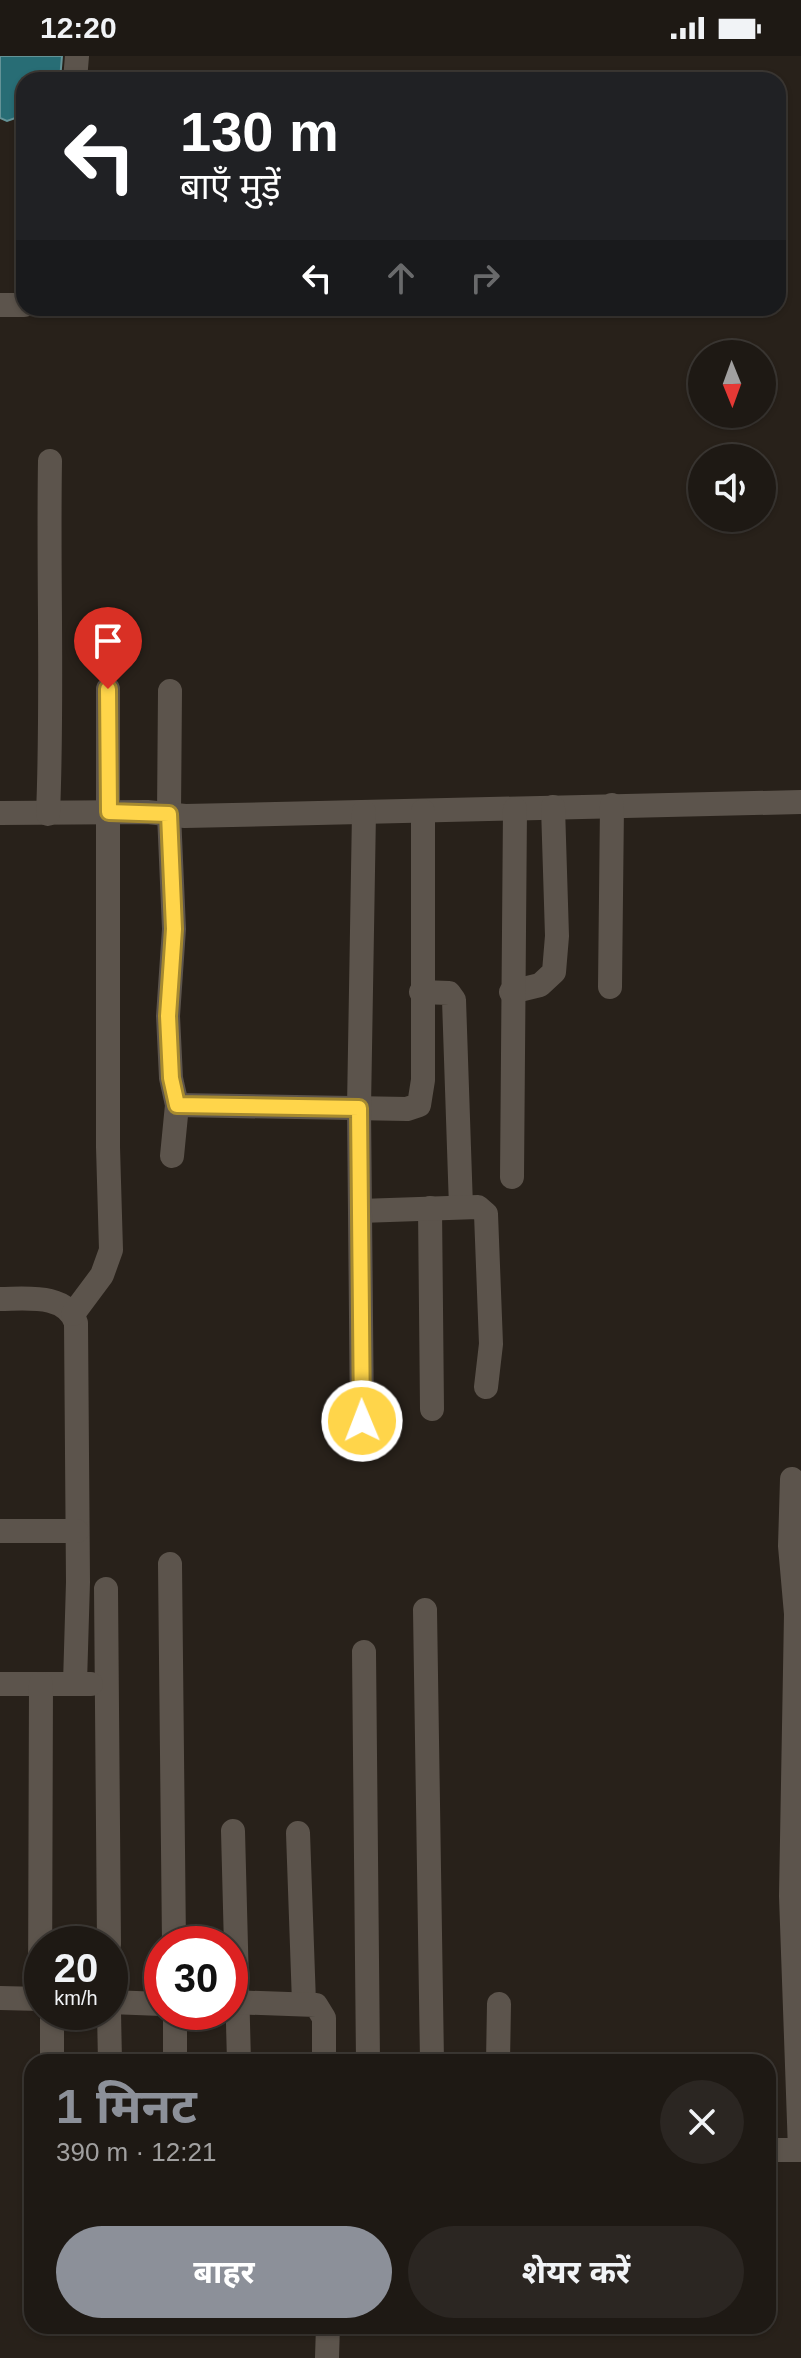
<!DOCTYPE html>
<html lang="hi">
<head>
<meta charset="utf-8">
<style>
	:root { --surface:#1e1914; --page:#2b2622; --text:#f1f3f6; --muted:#a1a0a0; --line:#3c3834; --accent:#8c9099 }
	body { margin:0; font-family:Arial,"Noto Sans Devanagari",sans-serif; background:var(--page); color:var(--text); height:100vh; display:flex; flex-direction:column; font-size:30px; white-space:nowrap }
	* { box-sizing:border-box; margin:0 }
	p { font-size:26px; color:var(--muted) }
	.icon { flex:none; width:44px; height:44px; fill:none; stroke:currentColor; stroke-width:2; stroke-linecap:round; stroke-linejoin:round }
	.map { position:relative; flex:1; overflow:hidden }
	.details { position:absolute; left:24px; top:1998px; width:752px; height:280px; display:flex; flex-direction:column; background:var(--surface); border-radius:24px; box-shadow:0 2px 6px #0004,0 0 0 2px var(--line) }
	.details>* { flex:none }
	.banner { position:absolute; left:16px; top:16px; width:770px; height:244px; border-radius:24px; box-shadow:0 2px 6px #0004,0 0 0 2px var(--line); background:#202124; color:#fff; overflow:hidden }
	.needle { width:52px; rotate:179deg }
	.controls { position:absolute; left:688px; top:284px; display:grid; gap:16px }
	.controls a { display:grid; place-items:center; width:88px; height:88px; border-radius:50%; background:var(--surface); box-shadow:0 2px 6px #0004,0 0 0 2px var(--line); font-size:40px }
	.speed { position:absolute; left:24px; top:1870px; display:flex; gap:16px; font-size:40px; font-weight:700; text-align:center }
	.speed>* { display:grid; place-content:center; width:104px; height:104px; border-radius:50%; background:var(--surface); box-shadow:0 2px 6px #0004,0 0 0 2px var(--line); line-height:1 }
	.speed small { font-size:20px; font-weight:400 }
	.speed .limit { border:12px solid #d22; background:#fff; color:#111 }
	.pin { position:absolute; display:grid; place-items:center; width:68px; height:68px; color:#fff; margin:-82px -34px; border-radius:50% 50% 50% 0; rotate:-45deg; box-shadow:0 0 8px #0007 }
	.pin .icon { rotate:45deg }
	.me { position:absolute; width:88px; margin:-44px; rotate:359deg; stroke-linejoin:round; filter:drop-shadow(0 0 6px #0008) }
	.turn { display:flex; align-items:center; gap:28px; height:168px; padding:0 32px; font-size:36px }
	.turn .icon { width:104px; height:104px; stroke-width:2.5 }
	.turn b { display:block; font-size:56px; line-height:68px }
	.lanes { display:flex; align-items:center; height:76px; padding:0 32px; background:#0003; justify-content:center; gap:40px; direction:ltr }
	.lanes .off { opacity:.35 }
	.round { display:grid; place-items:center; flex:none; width:84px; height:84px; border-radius:42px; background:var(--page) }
	.summary { display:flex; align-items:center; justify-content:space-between; height:136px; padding:0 32px }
	h1 { font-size:48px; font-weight:700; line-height:60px; color:var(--accent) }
	.action { display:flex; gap:16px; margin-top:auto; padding:16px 32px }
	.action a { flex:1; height:92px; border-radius:48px; background:var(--accent); color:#fff; font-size:32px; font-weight:700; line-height:92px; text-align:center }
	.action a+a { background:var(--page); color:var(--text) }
	.status { display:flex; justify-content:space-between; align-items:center; height:56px; padding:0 40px; background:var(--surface); direction:ltr }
	.status svg { height:22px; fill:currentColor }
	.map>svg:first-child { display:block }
</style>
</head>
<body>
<div class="status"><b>12:20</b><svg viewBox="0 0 49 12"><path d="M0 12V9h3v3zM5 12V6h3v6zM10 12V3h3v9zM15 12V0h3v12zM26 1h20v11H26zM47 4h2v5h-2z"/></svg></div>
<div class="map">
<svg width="801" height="2302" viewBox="0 0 801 2302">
	<rect width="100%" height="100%" fill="#28211a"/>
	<!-- water -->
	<polygon fill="#286d75" stroke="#649397" stroke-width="2" points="0,0 62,0 60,24 24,24 24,59 7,65 0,62"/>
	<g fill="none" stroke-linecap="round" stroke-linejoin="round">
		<!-- minor -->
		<g stroke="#5c544c" stroke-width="24">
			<polyline points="75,24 77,0"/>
			<polyline points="0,249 24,249"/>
			<polyline points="170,635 169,758 174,873 168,960 171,1022 177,1049 172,1100"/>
			<polyline points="0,757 147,756 185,760 801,746"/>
			<path d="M48,758c5,-118 0,-235 2,-353"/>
			<polyline points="610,931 612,749"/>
			<polyline points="421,936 449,937 454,944 461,1151"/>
			<polyline points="511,936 540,929 554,916 557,880 553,751"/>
			<polyline points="177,1049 407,1053 419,1049 423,1024 423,755"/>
			<polyline points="512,1121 515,753"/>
			<polyline points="430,1152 432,1353"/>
			<polyline points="360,1155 478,1151 486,1158 491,1288 486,1331"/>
			<path d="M0,1243c26,0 66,-6 76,24l2,259 -3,101"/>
			<polyline points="73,1258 102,1219 111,1194 108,1091 108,633"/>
			<polyline points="362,1365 359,1052 364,756"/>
			<polyline points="792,1423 790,1490 796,1558 791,1840 800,2094"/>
			<polyline points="0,1475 77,1475"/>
			<polyline points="170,1508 174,1888"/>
			<polyline points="106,1533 109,1888"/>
			<polyline points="425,1554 432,2006"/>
			<polyline points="364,1596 368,2006"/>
			<polyline points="0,1628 91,1628"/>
			<polyline points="233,1775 239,2006"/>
			<polyline points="298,1777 304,1947"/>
			<polyline points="0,1942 42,1943"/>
			<polyline points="40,1943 41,1628"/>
			<polyline points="110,1946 162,1948"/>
			<polyline points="230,1946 316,1949 324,1962 324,2006"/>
			<polyline points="52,1956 52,2006"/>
			<polyline points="109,1956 110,2006"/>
			<polyline points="175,1956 175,2006"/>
			<polyline points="498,2006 499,1948"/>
			<polyline points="768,2094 801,2094"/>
			<polyline points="327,2302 328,2270"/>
		</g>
	</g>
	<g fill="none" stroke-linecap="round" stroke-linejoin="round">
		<!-- route casing -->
		<g stroke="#a68a30" stroke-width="20">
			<polyline id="route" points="108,633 109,756 169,758 174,873 168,960 171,1022 177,1049 359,1052 362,1365"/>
		</g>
		<!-- route -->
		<use href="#route" stroke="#ffd54a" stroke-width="14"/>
	</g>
</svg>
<div class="controls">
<a><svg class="needle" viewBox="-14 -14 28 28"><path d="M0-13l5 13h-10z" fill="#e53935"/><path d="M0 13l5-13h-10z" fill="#a1a0a0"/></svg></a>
<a><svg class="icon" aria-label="sound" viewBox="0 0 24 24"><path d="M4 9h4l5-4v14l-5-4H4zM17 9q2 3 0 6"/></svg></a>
</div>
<div class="speed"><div>20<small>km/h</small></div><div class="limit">30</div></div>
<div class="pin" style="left:108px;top:633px;background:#d93025"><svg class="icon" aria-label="arrive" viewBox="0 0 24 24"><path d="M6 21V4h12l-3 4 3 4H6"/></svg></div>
<svg class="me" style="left:362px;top:1365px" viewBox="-20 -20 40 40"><circle r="17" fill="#ffd54a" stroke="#fff" stroke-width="3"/><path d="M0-11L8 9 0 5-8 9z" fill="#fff"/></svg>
<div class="banner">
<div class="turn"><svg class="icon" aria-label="left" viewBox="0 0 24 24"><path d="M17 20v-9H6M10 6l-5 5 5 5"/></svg><div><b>130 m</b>बाएँ मुड़ें</div></div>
<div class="lanes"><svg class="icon" aria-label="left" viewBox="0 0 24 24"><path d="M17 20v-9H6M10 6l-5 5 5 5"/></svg><svg class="icon off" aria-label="ahead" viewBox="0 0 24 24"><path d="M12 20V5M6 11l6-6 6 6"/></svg><svg class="icon off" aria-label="right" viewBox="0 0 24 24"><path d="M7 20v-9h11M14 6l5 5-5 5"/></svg></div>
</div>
<section class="details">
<div class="summary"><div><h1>1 मिनट</h1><p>390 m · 12:21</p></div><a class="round"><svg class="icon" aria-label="close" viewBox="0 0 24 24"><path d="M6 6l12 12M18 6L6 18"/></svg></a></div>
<div class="action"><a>बाहर</a><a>शेयर करें</a></div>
</section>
</div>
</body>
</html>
